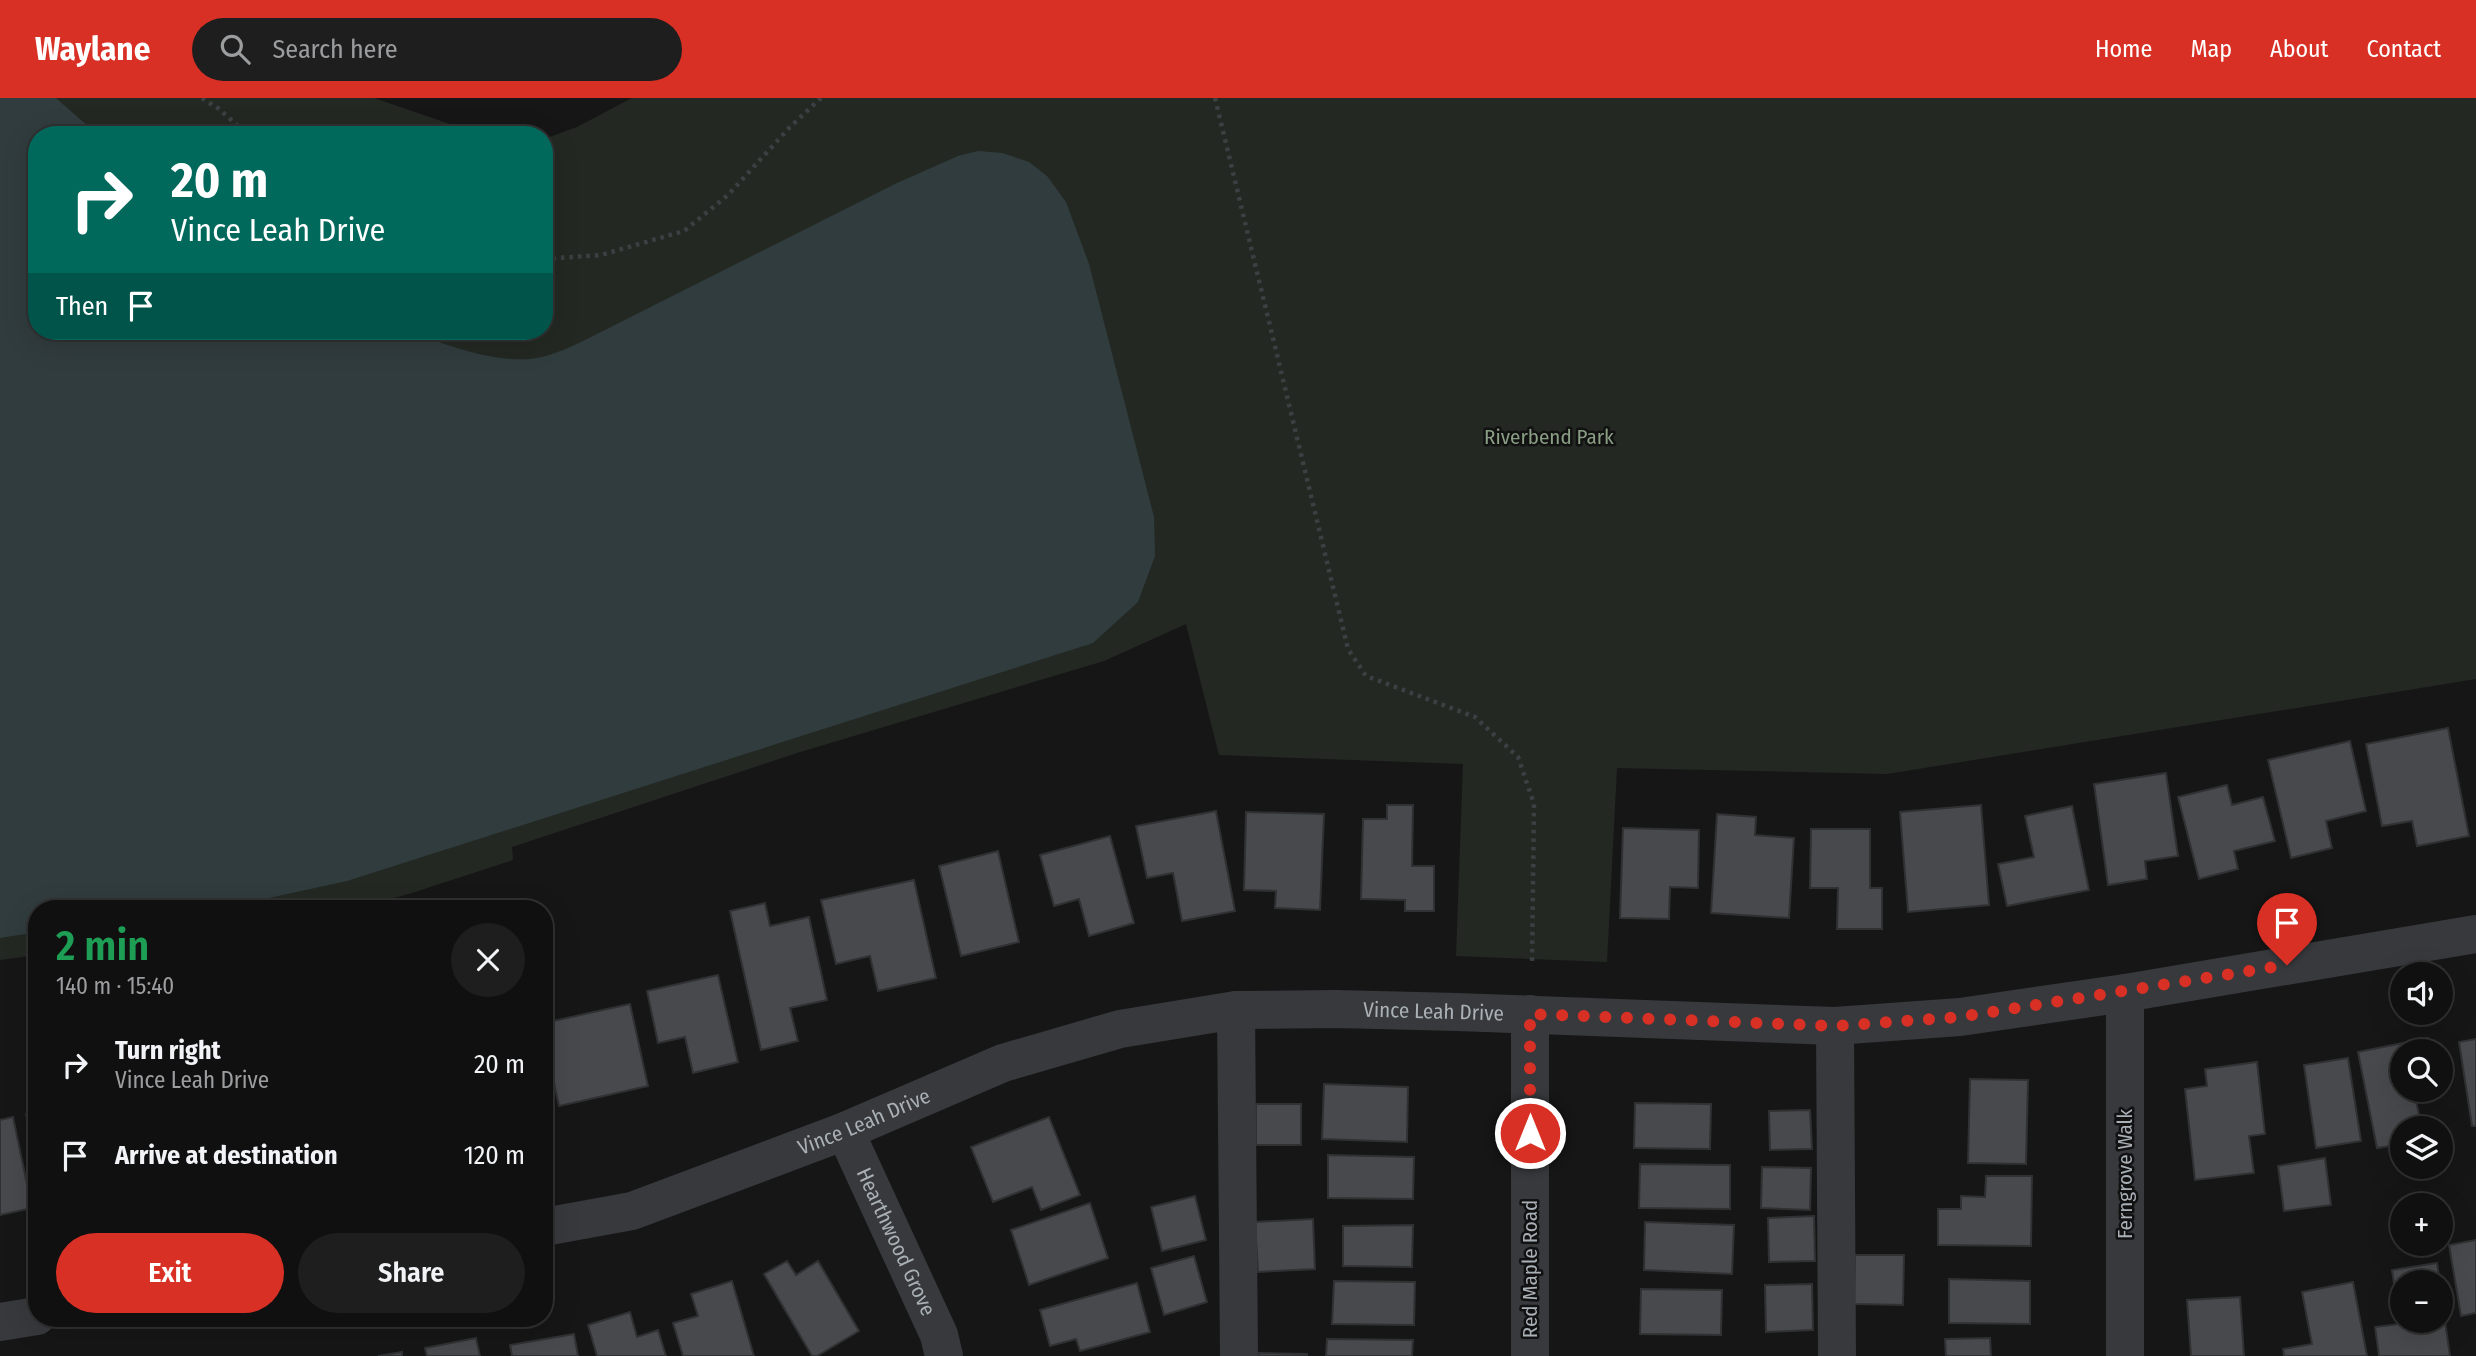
<!DOCTYPE html>
<html lang="en">
<head>
<meta charset="utf-8">
<style>
	:root { --surface:#101011; --page:#1e1e1f; --text:#f1f3f6; --muted:#9c9d9f; --line:#303031; --accent:#d93025 }
	body { margin:0; font-family:"Fira Sans Condensed",sans-serif; background:var(--page); color:var(--text); height:100vh; display:flex; flex-direction:column; font-size:26px; white-space:nowrap }
	* { box-sizing:border-box; margin:0 }
	p { font-size:23px; color:var(--muted) }
	.icon { flex:none; width:38px; height:38px; fill:none; stroke:currentColor; stroke-width:2; stroke-linecap:round; stroke-linejoin:round }
	.map { position:relative; flex:1; overflow:hidden }
	.panel { position:absolute; left:28px; top:802px; width:525px; height:427px; display:flex; flex-direction:column; background:var(--surface); border-radius:28px; box-shadow:0 7px 28px #0002,0 0 0 2px var(--line) }
	.panel>* { flex:none }
	.banner { position:absolute; left:28px; top:28px; width:525px; height:214px; border-radius:28px; box-shadow:0 7px 28px #0002,0 0 0 2px var(--line); background:#00695c; color:#fff; overflow:hidden }
	.controls { position:absolute; left:2390px; top:864px; display:grid; gap:14px }
	.controls a { display:grid; place-items:center; width:63px; height:63px; border-radius:50%; background:var(--surface); box-shadow:0 7px 28px #0002,0 0 0 2px var(--line); font-size:35px }
	.pin { position:absolute; display:grid; place-items:center; width:60px; height:60px; color:#fff; margin:-72px -30px; border-radius:50% 50% 50% 0; rotate:-45deg; box-shadow:0 0 7px #0007 }
	.pin .icon { rotate:45deg }
	.me { position:absolute; width:77px; margin:-38px; rotate:0deg; stroke-linejoin:round; filter:drop-shadow(0 0 5px #0008) }
	.turn { display:flex; align-items:center; gap:24px; height:147px; padding:0 28px; font-size:32px }
	.turn .icon { width:91px; height:91px; stroke-width:2.5 }
	.turn b { display:block; font-size:49px; line-height:60px }
	.then { display:flex; align-items:center; height:66px; padding:0 28px; background:#0003; gap:14px; font-size:26px }
	.round { display:grid; place-items:center; flex:none; width:74px; height:74px; border-radius:37px; background:var(--page) }
	.overview { display:flex; align-items:center; justify-content:space-between; height:119px; padding:0 28px }
	h1 { font-size:42px; font-weight:600; line-height:52px; color:#1e9e55 }
	.button { display:flex; gap:14px; margin-top:auto; padding:14px 28px }
	.button a { flex:1; height:80px; border-radius:42px; background:var(--accent); color:#fff; font-size:28px; font-weight:600; line-height:80px; text-align:center }
	.button a+a { background:var(--page); color:var(--text) }
	ul { padding:0; list-style:none }
	li { display:flex; align-items:center; gap:21px; height:91px; padding:0 28px }
	li div { flex:1 }
	li b { display:block; font-size:26px }
	li em { font-style:normal }
	header { display:flex; align-items:center; gap:42px; box-sizing:border-box; height:98px; padding:0 35px; background:var(--accent); color:#fff }
	header strong { font-size:33px }
	nav { display:flex; gap:38px; margin-inline-start:auto; font-size:24px }
	.search { width:490px; height:63px; background:var(--page); display:flex; align-items:center; gap:18px; box-sizing:border-box; padding:0 24px; border-radius:38px; color:var(--muted); font-size:26px }
	.map>svg:first-child { display:block }
</style>
</head>
<body>
<header>
<strong>Waylane</strong>
<div class="search"><svg class="icon" aria-label="search" viewBox="0 0 24 24"><circle cx="10" cy="10" r="6"/><path d="M15 15l6 6"/></svg>Search here</div>
<nav><a>Home</a><a>Map</a><a>About</a><a>Contact</a></nav>
</header>
<div class="map">
<svg width="2476" height="1258" viewBox="0 0 2476 1258">
	<rect width="100%" height="100%" fill="#161617"/>
	<!-- green -->
	<polygon fill="#232922" points="0,0 374,0 482,37 37,37 37,233 544,233 544,41 577,29 632,0 2476,0 2476,581 1887,676 1617,670 1607,864 1456,858 1463,666 1219,657 1186,526 1104,563 797,655 512,749 513,762 412,795 357,810 37,810 37,857 0,862"/>
	<!-- water -->
	<path fill="#313c3f" d="M0,0h56l42,37h-61v196h370c38,13 82,31 123,28 19,-2 36,-10 53,-18l314,-158 61,-27 20,-5 24,2 27,9 18,14 19,26 23,62 65,253 1,39 -17,46 -45,41 -746,238 -78,17 -70,10h-162v24l-37,6z"/>
	<!-- building -->
	<g fill="#48494c" stroke="#303133" stroke-width="2">
		<polygon points="2448,630 2469,738 2417,748 2412,723 2382,728 2366,646"/>
		<polygon points="2350,643 2366,713 2326,723 2332,750 2291,760 2268,662"/>
		<polygon points="2166,675 2178,758 2145,763 2147,781 2108,787 2094,686"/>
		<polygon points="2227,687 2232,707 2263,699 2275,743 2234,753 2238,771 2199,781 2178,699"/>
		<polygon points="1387,707 1413,707 1412,768 1434,768 1434,813 1405,813 1405,802 1361,801 1363,721 1387,721"/>
		<polygon points="1981,707 1989,807 1908,814 1900,714"/>
		<polygon points="2072,708 2089,792 2007,808 1998,766 2034,759 2025,718"/>
		<polygon points="1216,713 1235,813 1182,823 1173,775 1147,780 1136,728"/>
		<polygon points="1246,714 1324,716 1320,812 1275,810 1276,793 1244,792"/>
		<polygon points="1717,716 1756,719 1755,737 1794,740 1789,820 1711,815"/>
		<polygon points="1623,730 1699,732 1698,790 1670,789 1669,821 1620,820"/>
		<polygon points="1811,731 1870,731 1870,790 1882,790 1882,831 1837,831 1838,790 1810,790"/>
		<polygon points="1110,738 1134,825 1089,838 1079,801 1054,808 1040,757"/>
		<polygon points="998,753 1019,844 961,858 939,768"/>
		<polygon points="914,782 936,880 878,893 870,858 836,866 821,802"/>
		<polygon points="765,805 770,828 809,819 827,902 790,910 798,943 761,952 730,813"/>
		<polygon points="718,877 738,964 693,975 685,939 658,945 647,893"/>
		<polygon points="630,906 648,988 559,1008 544,939 544,925"/>
		<polygon points="2428,940 2431,954 2403,954 2403,992 2420,992 2414,993 2422,1031 2403,1031 2403,1046 2377,1050 2358,954"/>
		<polygon points="2476,941 2476,1028 2472,1028 2459,944"/>
		<polygon points="2348,960 2361,1043 2316,1050 2304,967"/>
		<polygon points="2257,964 2265,1036 2249,1038 2254,1075 2195,1082 2185,991 2207,988 2205,971"/>
		<polygon points="1970,981 2028,982 2026,1066 1968,1065"/>
		<polygon points="1324,986 1408,989 1407,1044 1322,1041"/>
		<polygon points="1635,1005 1711,1006 1710,1051 1634,1050"/>
		<rect x="1256" y="1006" width="45" height="41"/>
		<polygon points="1810,1012 1812,1051 1770,1052 1769,1013"/>
		<polygon points="37,1014 37,1068 26,1016"/>
		<polygon points="13,1019 32,1110 0,1117 0,1022"/>
		<polygon points="1049,1019 1080,1097 1041,1112 1032,1089 993,1104 971,1049"/>
		<polygon points="1328,1057 1414,1059 1413,1101 1328,1100"/>
		<polygon points="2325,1060 2331,1107 2284,1113 2278,1068"/>
		<polygon points="1640,1066 1730,1067 1730,1111 1639,1110"/>
		<polygon points="1762,1069 1811,1070 1810,1112 1761,1110"/>
		<polygon points="1986,1078 2032,1078 2031,1148 1938,1147 1938,1111 1961,1111 1961,1098 1985,1099"/>
		<polygon points="1195,1098 1206,1142 1162,1153 1151,1109"/>
		<polygon points="1090,1105 1108,1160 1029,1187 1011,1132"/>
		<polygon points="1814,1118 1815,1163 1769,1164 1768,1120"/>
		<polygon points="1313,1121 1315,1171 1258,1174 1255,1124"/>
		<polygon points="1645,1124 1734,1127 1732,1176 1644,1172"/>
		<polygon points="1413,1127 1412,1169 1343,1168 1343,1128"/>
		<polygon points="2476,1142 2476,1215 2461,1218 2449,1147"/>
		<polygon points="1855,1157 1904,1157 1903,1207 1854,1206"/>
		<polygon points="1194,1158 1207,1204 1164,1217 1151,1170"/>
		<polygon points="787,1163 796,1177 818,1163 859,1233 817,1258 812,1258 764,1176"/>
		<polygon points="2437,1165 2440,1185 2403,1185 2403,1223 2441,1223 2441,1196 2450,1258 2379,1258 2375,1229 2400,1226 2392,1172"/>
		<polygon points="1949,1181 2030,1183 2030,1226 1949,1225"/>
		<polygon points="732,1183 754,1258 683,1258 673,1225 698,1218 691,1196"/>
		<polygon points="1334,1183 1415,1184 1414,1227 1332,1226"/>
		<polygon points="2353,1184 2367,1258 2284,1258 2283,1251 2312,1246 2302,1194"/>
		<polygon points="1137,1185 1150,1234 1080,1253 1076,1241 1050,1248 1040,1212"/>
		<polygon points="1812,1186 1813,1232 1766,1234 1765,1187"/>
		<polygon points="1641,1191 1722,1192 1721,1237 1640,1236"/>
		<polygon points="2240,1199 2244,1258 2191,1258 2187,1202"/>
		<polygon points="630,1214 637,1239 658,1232 666,1258 597,1258 588,1227"/>
		<polygon points="574,1236 578,1258 512,1258 510,1247"/>
		<polygon points="476,1240 480,1258 427,1258 425,1250"/>
		<polygon points="1990,1240 1991,1258 1946,1258 1945,1241"/>
		<polygon points="1327,1241 1413,1242 1412,1258 1326,1258"/>
		<polygon points="402,1254 402,1258 378,1258"/>
		<polygon points="1259,1255 1307,1256 1307,1258 1259,1258"/>
	</g>
	<g fill="none" stroke-linecap="round" stroke-linejoin="round">
		<!-- path -->
		<g stroke="#3d4043" stroke-width="4.5" stroke-dasharray="3.5 5" stroke-linecap="butt">
			<polyline points="202,0 219,11 248,37"/>
			<polyline points="1215,0 1348,551 1366,578 1475,619 1518,659 1534,706 1532,868"/>
			<polyline points="544,161 601,157 684,133 728,97 790,29 821,0"/>
		</g>
		<!-- minor -->
		<g stroke="#37393c" stroke-width="38">
			<polyline points="2125,895 2125,1258"/>
			<polyline points="1236,912 1239,1258"/>
			<polyline points="1530,916 1530,1258"/>
			<polyline points="1835,928 1837,1258"/>
			<path id="s1" d="M845,1033l94,204 5,21"/>
			<path id="s2" d="M544,1129l88,-16 213,-80 158,-68 117,-34 116,-19 100,-1 121,3 378,14 125,-9 165,-24 351,-59"/>
			<polyline points="0,1224 37,1218"/>
		</g>
	</g>
	<g fill="none" stroke-linecap="round" stroke-linejoin="round">
		<!-- route -->
		<polyline stroke="#d93025" stroke-width="12" stroke-dasharray="0 21.6" points="1530,1035 1530,916 1835,928 1960,919 2287,867"/>
	</g>
	<g text-anchor="middle" dominant-baseline="central" stroke-width="5" stroke-linejoin="round" paint-order="stroke">
		<!-- park labels -->
		<g font-size="21" fill="#899e83" stroke="#111112">
			<text x="1549" y="339">Riverbend Park</text>
		</g>
		<!-- street labels -->
		<g font-size="21" fill="#a9b0b6" stroke="#111112">
			<text stroke="none"><textPath href="#s2" startOffset="926">Vince Leah Drive</textPath></text>
			<text stroke="none"><textPath href="#s2" startOffset="338">Vince Leah Drive</textPath></text>
			<text transform="translate(2125 1076) rotate(-90)">Ferngrove Walk</text>
			<text stroke="none"><textPath href="#s1" startOffset="122">Hearthwood Grove</textPath></text>
			<text transform="translate(1530 1171) rotate(-90)">Red Maple Road</text>
		</g>
	</g>
</svg>
<div class="controls">
<a><svg class="icon" aria-label="sound" viewBox="0 0 24 24"><path d="M4 9h4l5-4v14l-5-4H4zM17 9q2 3 0 6"/></svg></a>
<a><svg class="icon" aria-label="search" viewBox="0 0 24 24"><circle cx="10" cy="10" r="6"/><path d="M15 15l6 6"/></svg></a>
<a><svg class="icon" aria-label="layers" viewBox="0 0 24 24"><path d="M12 4l9 5-9 5-9-5zM3 14l9 5 9-5"/></svg></a>
<a>+</a>
<a>−</a>
</div>
<div class="pin" style="left:2287px;top:867px;background:#d93025"><svg class="icon" aria-label="arrive" viewBox="0 0 24 24"><path d="M6 21V4h12l-3 4 3 4H6"/></svg></div>
<svg class="me" style="left:1530px;top:1035px" viewBox="-20 -20 40 40"><circle r="17" fill="#d93025" stroke="#fff" stroke-width="3"/><path d="M0-11L8 9 0 5-8 9z" fill="#fff"/></svg>
<div class="banner">
<div class="turn"><svg class="icon" aria-label="right" viewBox="0 0 24 24"><path d="M7 20v-9h11M14 6l5 5-5 5"/></svg><div><b>20 m</b>Vince Leah Drive</div></div>
<div class="then">Then<svg class="icon" aria-label="arrive" viewBox="0 0 24 24"><path d="M6 21V4h12l-3 4 3 4H6"/></svg></div>
</div>
<section class="panel">
<div class="overview"><div><h1>2 min</h1><p>140 m · 15:40</p></div><a class="round"><svg class="icon" aria-label="close" viewBox="0 0 24 24"><path d="M6 6l12 12M18 6L6 18"/></svg></a></div>
<ul>
<li><svg class="icon" aria-label="right" viewBox="0 0 24 24"><path d="M7 20v-9h11M14 6l5 5-5 5"/></svg><div><b>Turn right</b><p>Vince Leah Drive</p></div><em>20 m</em></li>
<li><svg class="icon" aria-label="arrive" viewBox="0 0 24 24"><path d="M6 21V4h12l-3 4 3 4H6"/></svg><div><b>Arrive at destination</b></div><em>120 m</em></li>
</ul>
<div class="button"><a>Exit</a><a>Share</a></div>
</section>
</div>
</body>
</html>
